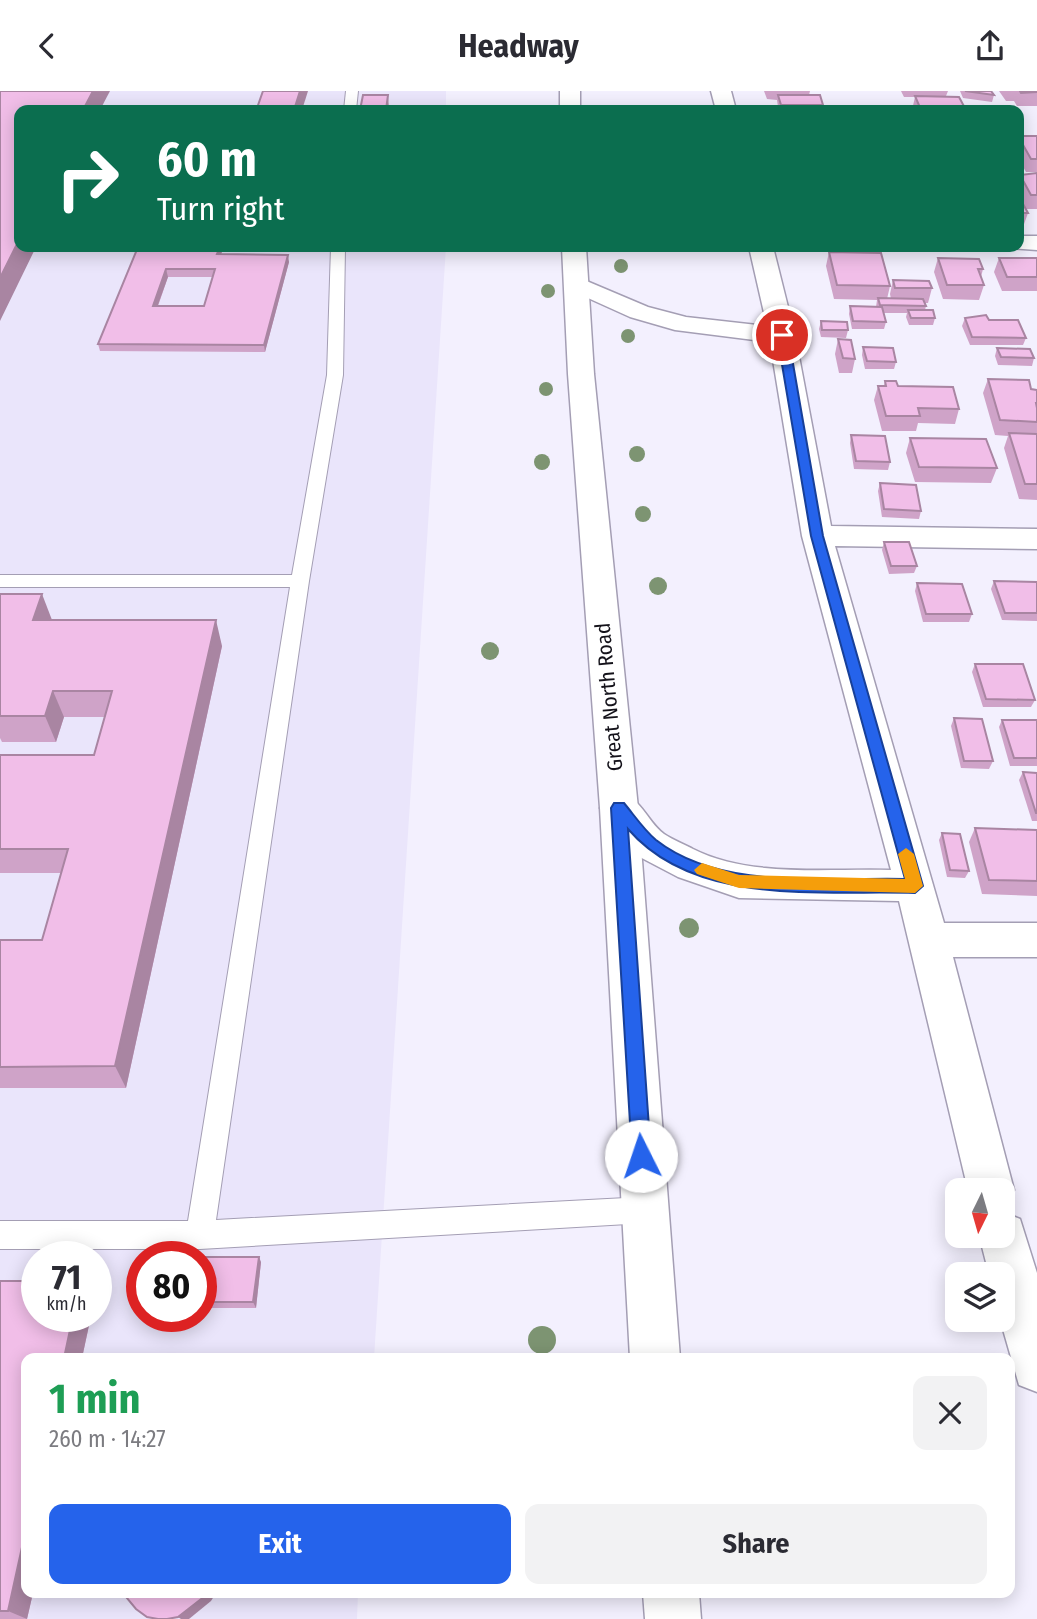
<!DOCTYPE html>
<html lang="en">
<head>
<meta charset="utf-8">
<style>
	:root { --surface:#fff; --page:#f2f2f3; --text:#2b2b33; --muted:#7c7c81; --accent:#2563eb }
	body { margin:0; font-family:"Fira Sans Condensed",sans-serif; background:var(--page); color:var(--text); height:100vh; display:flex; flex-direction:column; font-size:26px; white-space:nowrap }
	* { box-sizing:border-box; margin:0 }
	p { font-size:23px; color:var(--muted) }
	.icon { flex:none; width:38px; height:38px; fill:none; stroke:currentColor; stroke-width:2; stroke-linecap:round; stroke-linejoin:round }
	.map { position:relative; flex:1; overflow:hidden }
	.details { position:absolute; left:21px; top:1262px; width:994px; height:245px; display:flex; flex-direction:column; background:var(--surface); border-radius:14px; box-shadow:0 4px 18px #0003 }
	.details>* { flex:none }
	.hud { position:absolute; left:14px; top:14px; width:1010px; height:147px; border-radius:14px; box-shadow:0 4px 18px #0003; background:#0b6e4f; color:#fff; overflow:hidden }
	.needle { width:46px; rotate:185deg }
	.buttons { position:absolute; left:945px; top:1087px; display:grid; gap:14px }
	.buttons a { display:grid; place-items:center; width:70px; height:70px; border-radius:14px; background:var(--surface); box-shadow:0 4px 18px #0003; font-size:35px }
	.speed { position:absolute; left:21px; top:1150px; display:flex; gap:14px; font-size:35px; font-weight:700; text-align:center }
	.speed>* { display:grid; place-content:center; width:91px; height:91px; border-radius:50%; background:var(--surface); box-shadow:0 4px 18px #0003; line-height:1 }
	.speed small { font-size:18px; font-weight:400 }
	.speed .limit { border:10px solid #d22; background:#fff; color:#111 }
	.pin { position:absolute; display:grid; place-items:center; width:60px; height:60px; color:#fff; margin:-30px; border:4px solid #fff; border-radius:50%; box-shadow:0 2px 7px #0007 }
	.me { position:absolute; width:77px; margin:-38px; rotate:356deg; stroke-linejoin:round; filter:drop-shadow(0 0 5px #0008) }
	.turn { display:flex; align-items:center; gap:24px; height:147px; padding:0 28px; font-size:32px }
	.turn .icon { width:91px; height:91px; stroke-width:2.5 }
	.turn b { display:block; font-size:49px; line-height:60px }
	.round { display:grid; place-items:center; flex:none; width:74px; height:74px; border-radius:14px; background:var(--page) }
	.headline { display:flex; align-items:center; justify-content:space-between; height:119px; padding:0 28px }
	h1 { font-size:42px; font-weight:700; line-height:52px; color:#1e9e55 }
	.button { display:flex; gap:14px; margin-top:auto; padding:14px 28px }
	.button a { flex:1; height:80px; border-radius:14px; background:var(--accent); color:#fff; font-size:28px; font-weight:700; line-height:80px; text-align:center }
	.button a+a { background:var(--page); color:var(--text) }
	header { display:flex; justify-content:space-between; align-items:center; height:91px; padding:0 28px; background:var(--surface); font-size:32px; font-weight:700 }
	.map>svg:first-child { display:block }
</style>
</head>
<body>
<header><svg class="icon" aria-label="back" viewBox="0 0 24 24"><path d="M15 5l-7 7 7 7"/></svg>Headway<svg class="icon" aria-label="share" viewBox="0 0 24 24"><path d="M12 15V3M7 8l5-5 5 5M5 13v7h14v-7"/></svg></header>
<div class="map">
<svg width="1037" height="1528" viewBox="0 0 1037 1528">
	<rect width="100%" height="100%" fill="#f3f0fe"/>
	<!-- industrial -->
	<path fill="#eae5fb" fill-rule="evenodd" d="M0,0h446v19h-427v137h427l-72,1111h-348v235h332l-1,26h-357zM37,1166h59v59h-59zM142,1166h59v59h-59z"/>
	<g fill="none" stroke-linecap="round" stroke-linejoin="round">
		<!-- service casing -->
		<g stroke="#a49eb4" stroke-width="2">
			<g id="service">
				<polygon points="346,0 358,0 356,19 344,19"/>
				<polygon points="331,156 345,156 343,284 309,490 216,1129 645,1106 655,1110 659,1119 655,1128 645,1132 200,1158 0,1158 0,1130 188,1130 290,496 0,496 0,484 292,484 327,284"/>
			</g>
		</g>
		<!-- minor casing -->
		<g stroke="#a49eb4" stroke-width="3">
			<g id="minor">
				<polygon points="711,0 731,0 736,19 716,19"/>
				<polygon points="1018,145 1037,145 1037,159 1010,157 1018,156"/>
				<path d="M749,156h24l22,88 36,191 206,3v20l-202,-3 109,377h93v34h-84l61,233 -7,16 -4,2v-18h-35l-69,-289 -160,-3 -61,-21 -42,-22 -36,-47 6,-10c34,-11 36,19 58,36 9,6 20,10 29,15 57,29 135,19 198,21l-89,-334 -32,-194 -95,-12 -45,-13 -62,-28 -3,-5 3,-5 9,-2 71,30 38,10 81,9z"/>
				<polygon points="1003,1121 1020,1128 1037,1182 1037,1301 1019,1294 1000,1228 1003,1228 1003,1183 989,1183 979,1144 1003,1144"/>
			</g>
		</g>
		<!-- trunk casing -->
		<g stroke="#a49eb4" stroke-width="3">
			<g id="trunk">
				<rect x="560" y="0" width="20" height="19"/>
				<polygon points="562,156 586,156 594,283 638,717 680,1267 630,1267 600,717 568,283"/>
				<polygon points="643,1502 699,1502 701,1528 645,1528"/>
			</g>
		</g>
		<!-- service -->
		<use href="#service" fill="#fff" fill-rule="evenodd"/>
		<!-- minor -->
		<use href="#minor" fill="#fff" fill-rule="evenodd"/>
		<!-- trunk -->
		<use href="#trunk" fill="#fff" fill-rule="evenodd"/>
	</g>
	<!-- trees -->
	<g fill="#7d9472">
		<circle cx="621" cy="175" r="7"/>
		<circle cx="548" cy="200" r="7"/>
		<circle cx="628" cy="245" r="7"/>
		<circle cx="546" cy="298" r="7"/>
		<circle cx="637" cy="363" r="8"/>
		<circle cx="542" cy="371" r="8"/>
		<circle cx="643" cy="423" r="8"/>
		<circle cx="658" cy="495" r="9"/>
		<circle cx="490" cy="560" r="9"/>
		<circle cx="689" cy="837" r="10"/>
		<circle cx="542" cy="1249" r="14"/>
	</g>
	<!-- wall -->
	<g fill="#cfa3c8" fill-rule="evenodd">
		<polygon points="764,0 810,0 809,4 823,14 822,19 774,19 774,16 778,16 777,9 767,8"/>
		<polygon points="901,0 948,0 946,5 966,19 912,19 915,6 904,6"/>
		<polygon points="960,0 991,0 994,4 992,11 963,7"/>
		<polygon points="999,0 1037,0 1037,15 1017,15 1014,10 1006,10"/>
		<polygon points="1018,45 1037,45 1037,81 1026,81 1018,67"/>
		<polygon points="1037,82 1037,118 1026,118 1018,104 1018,88 1020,84"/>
		<polygon points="1018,104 1028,122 1023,136 1018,136"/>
		<path d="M138,156l85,1 -2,6 68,8 -24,90 -165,-1 -2,-7zM168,186h45l-9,29h-46z"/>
		<polygon points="829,161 890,195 887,208 891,208 890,203 893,189 932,197 928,212 925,212 926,215 925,219 935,227 933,234 909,234 906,226 907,222 884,222 886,231 884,238 852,238 849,223 850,215 876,216 877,209 834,208 826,175"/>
		<polygon points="938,167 983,178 981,186 984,194 979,209 943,208 934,181"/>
		<polygon points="999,167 1037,167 1037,200 1002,200 994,181"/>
		<polygon points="965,227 989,229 1026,247 1023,254 970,254 962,235"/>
		<polygon points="821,230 848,239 846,247 821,246 819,238"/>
		<polygon points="838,248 855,268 852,282 839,282 835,263"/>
		<polygon points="863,256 896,271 894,278 865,278 862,264"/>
		<polygon points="997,257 1034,267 1032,275 998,274 995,265"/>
		<polygon points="988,288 1031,298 1037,299 1037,409 1019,408 1004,357 1008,345 995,344 983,302"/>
		<polygon points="885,290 959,318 955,333 918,332 916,340 882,340 874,309 878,295 884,295"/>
		<polygon points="851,344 890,371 888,379 854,378 850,352"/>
		<polygon points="910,347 997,377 991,392 915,391 906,362"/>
		<polygon points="880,392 921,420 919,428 882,426 878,400"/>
		<polygon points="884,451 917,475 914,482 889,483 882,459"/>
		<polygon points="994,490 1037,491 1037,530 1002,529 991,498"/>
		<polygon points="917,492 972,523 969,531 923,531 915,500"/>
		<polygon points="0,503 52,529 222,555 126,997 0,997 0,849 42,849 61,782 0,782 0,664 94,664 105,626 64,626 56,651 2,651 0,647"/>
		<polygon points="975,573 1035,609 1031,616 983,616 972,581"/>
		<polygon points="954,627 993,670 989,678 961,677 951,635"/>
		<polygon points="1002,629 1037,629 1037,675 1010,675 999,636"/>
		<polygon points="1023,681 1037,682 1037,730 1032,730 1019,689"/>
		<polygon points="975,737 1037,739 1037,805 982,803 969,751"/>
		<polygon points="942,742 969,780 965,787 947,786 939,749"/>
		<polygon points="201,1166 261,1171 256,1217 201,1217"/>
		<polygon points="0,1190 37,1225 91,1225 82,1267 26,1502 33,1502 27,1528 0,1528"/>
	</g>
	<!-- shaded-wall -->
	<g fill="#a985a2">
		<polygon points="93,0 110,0 100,19 83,19"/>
		<polygon points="300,0 308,0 302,19 294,19"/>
		<polygon points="388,4 389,19 386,19"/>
		<polygon points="19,149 19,156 36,156 0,230 0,187"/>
		<polygon points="220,156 223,156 223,157 219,171 217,163"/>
		<polygon points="288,164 289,171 265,261 264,254"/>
		<polygon points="166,178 168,186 155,222 153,215"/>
		<polygon points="42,503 52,529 33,529"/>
		<polygon points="216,529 222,555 126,997 115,975"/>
		<polygon points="53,600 64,626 56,651 45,625"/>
		<polygon points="259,1166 261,1171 256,1217 253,1211"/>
		<polygon points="73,1225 91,1225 82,1267 64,1267"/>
		<polygon points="26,1438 26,1502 33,1502 27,1528 8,1520"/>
		<polygon points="207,1502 216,1502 211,1510 189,1528 181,1528 178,1526"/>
	</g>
	<!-- building -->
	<g fill="#f1bee8" stroke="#a985a2" stroke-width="2" fill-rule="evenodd">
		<polygon points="0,0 93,0 83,19 19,19 19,149 0,187"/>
		<polygon points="263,0 300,0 294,19 183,19 185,16 257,17"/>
		<polygon points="965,0 991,0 994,4"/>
		<polygon points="1020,0 1037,0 1037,1 1021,2"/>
		<polygon points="363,4 388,4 386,19 360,19"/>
		<polygon points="778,4 820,4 823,14 781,14"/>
		<polygon points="915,5 959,6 966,19 921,19"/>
		<polygon points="774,16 816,16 817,19 775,19"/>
		<polygon points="1018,45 1037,45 1037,68 1031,68"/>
		<polygon points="1037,82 1037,104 1031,104 1020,84"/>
		<polygon points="1018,104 1028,122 1018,122"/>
		<path d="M138,156h82l-3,7 71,1 -24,90 -166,-1zM166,178h49l-11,37h-51z"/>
		<polygon points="829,161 881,162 890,195 837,194"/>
		<polygon points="938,167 979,168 983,178 978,178 984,194 947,194"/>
		<polygon points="999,167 1037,167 1037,186 1007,186"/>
		<polygon points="893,189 929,190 932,197 895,197"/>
		<polygon points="878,207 923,208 926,215 880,214"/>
		<polygon points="850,215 882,216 886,231 853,230"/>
		<polygon points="908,219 933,219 935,227 911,227"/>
		<polygon points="986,224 989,229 1018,229 1026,247 972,246 965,227"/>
		<polygon points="821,230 847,231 848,239 822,239"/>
		<polygon points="838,248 851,249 855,268 843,267"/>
		<polygon points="863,256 893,257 896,271 867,270"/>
		<polygon points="997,257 1030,258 1034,267 1001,266"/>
		<polygon points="988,288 1029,289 1031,298 1037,299 1037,312 1036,312 1037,317 1037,331 1000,329"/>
		<polygon points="885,290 896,290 898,295 953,296 959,318 918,317 920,325 886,325 878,295 886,295"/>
		<polygon points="1009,342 1037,343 1037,393 1025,393"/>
		<polygon points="851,344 885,345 890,371 856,370"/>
		<polygon points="910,347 986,348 997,377 919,376"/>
		<polygon points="880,392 916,394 921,420 884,418"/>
		<polygon points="884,451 909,451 917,475 891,475"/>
		<polygon points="994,490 1037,491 1037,522 1005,522"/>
		<polygon points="917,492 962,493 972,523 926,523"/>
		<polygon points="0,503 42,503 33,529 216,529 115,975 0,976 0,849 42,849 68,758 0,758 0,664 94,664 112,600 53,600 45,625 0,625"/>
		<polygon points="975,573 1023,573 1035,609 986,608"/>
		<polygon points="954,627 982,628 993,670 964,670"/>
		<polygon points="1002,629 1037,629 1037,667 1014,667"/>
		<polygon points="1023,681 1037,682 1037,722 1036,722"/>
		<polygon points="975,737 1037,739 1037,790 989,789"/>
		<polygon points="942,742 960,743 969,780 950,779"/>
		<polygon points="201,1166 259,1166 253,1211 201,1211"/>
		<polygon points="0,1190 37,1190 37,1225 73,1225 64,1267 26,1267 26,1438 8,1520 0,1520"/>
		<polygon points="126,1502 207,1502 205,1505 178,1526 167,1528 158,1528 147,1526 136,1518 126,1506"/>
	</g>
	<!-- route -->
	<path fill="#2563eb" stroke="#184099" stroke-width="2" d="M782,241l6,3 35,201 100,350 -8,7c-94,-3 -220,14 -287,-64l23,327 -3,6 -7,3 -6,-3 -3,-6 -21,-348 3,-5h10c10,12 20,27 32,37 65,51 171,37 249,39l-94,-343 -34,-201z"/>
	<!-- slow -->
	<polygon fill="#f59e0b" points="906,757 914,763 923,795 915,802 739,797 697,783 694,779 702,772 739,784 905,788 898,763"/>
	<g text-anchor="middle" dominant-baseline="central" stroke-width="7" stroke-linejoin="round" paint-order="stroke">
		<!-- street labels -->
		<g font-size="21" fill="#14121a" stroke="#fff">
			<text transform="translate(609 606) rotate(-95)">Great North Road</text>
		</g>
	</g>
</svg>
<div class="buttons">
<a><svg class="needle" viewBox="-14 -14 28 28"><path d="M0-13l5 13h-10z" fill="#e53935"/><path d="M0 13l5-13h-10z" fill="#7c7c81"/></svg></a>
<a><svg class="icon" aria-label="layers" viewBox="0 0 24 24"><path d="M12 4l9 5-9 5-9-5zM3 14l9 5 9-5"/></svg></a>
</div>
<div class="speed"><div>71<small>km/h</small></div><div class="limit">80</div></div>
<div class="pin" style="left:782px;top:244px;background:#d93025"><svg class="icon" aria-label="arrive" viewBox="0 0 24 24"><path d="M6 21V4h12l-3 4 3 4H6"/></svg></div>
<svg class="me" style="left:641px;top:1065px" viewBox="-20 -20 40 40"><circle r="19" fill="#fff"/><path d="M0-13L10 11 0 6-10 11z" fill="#2563eb"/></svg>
<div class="hud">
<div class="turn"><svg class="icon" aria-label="right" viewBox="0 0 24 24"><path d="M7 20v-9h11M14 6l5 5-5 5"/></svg><div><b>60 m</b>Turn right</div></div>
</div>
<section class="details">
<div class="headline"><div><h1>1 min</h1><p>260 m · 14:27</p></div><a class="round"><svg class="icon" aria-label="close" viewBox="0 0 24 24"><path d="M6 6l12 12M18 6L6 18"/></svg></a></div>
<div class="button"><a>Exit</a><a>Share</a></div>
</section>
</div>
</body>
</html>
